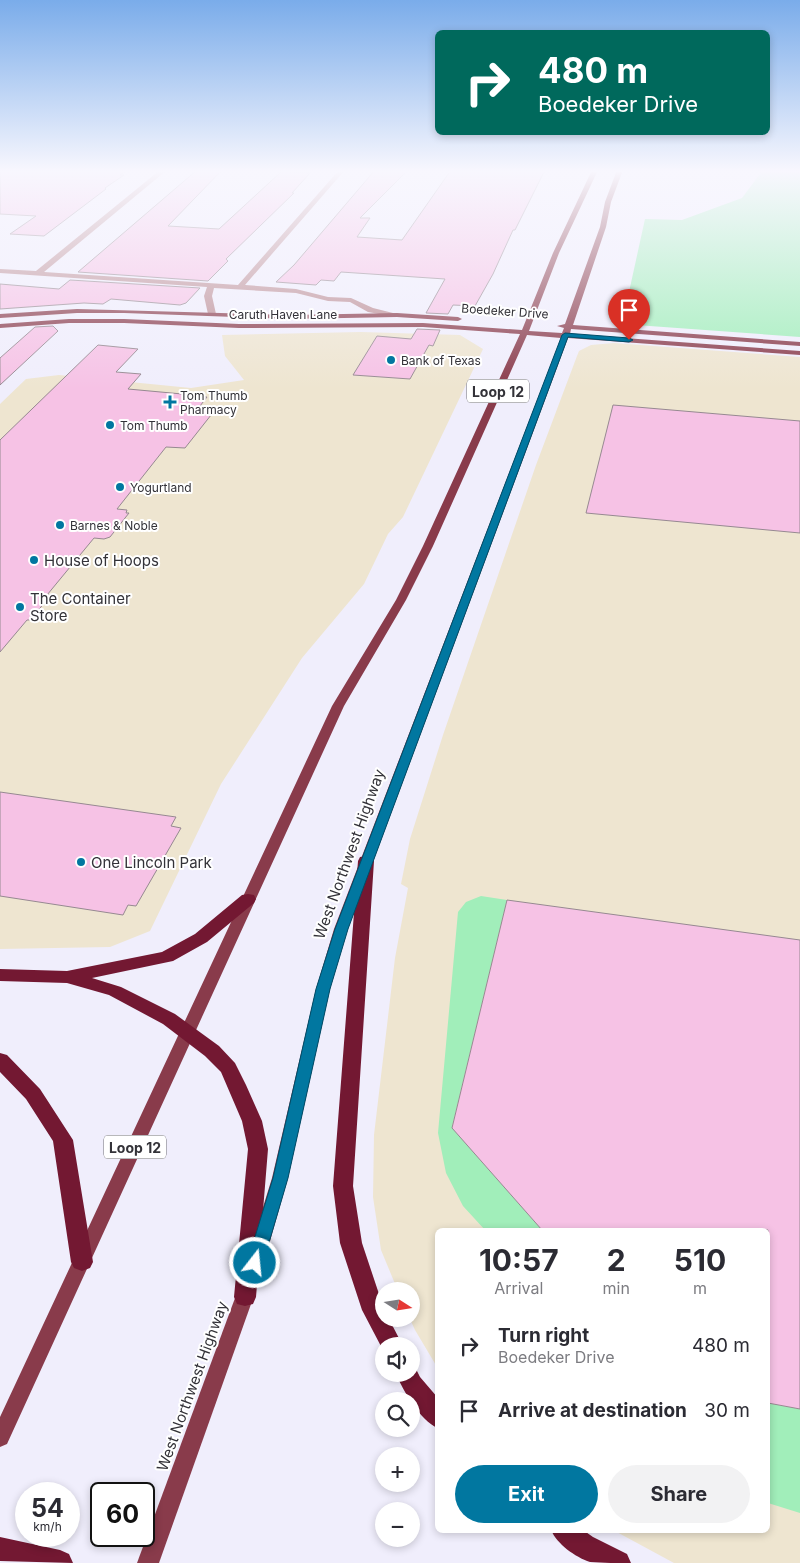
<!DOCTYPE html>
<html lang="en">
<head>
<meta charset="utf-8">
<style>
	:root { --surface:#fff; --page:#f2f2f3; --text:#2b2b33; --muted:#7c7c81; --accent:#0177a0 }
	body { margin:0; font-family:Inter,sans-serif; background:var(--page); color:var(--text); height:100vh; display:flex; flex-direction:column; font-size:19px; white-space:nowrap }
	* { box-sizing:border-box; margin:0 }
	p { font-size:16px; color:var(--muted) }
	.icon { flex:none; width:28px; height:28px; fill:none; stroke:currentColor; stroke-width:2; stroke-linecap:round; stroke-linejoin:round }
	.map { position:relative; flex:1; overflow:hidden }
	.sheet { position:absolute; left:435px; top:1228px; width:335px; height:305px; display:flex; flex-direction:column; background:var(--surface); border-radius:8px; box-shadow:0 2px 8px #0003 }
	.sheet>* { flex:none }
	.banner { position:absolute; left:435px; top:30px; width:335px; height:105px; border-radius:8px; box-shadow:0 2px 8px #0003; background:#00695c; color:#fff; overflow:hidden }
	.needle { width:32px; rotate:102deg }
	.fabs { position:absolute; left:375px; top:1282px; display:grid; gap:10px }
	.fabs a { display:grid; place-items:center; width:45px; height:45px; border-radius:50%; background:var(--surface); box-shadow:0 2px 8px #0003; font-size:25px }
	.speed { position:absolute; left:15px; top:1482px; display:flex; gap:10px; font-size:25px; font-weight:700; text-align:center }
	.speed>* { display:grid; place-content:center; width:65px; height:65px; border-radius:50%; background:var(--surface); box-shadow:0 2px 8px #0003; line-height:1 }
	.speed small { font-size:12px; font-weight:400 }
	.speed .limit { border:2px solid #111; border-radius:8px; background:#fff; color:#111 }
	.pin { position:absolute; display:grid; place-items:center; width:42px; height:42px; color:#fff; margin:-51px -21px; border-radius:50% 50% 50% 0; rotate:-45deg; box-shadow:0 0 5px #0007 }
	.pin .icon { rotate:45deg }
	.me { position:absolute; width:55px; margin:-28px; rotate:16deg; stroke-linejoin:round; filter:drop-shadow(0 0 4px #0008) }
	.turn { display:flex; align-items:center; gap:18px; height:105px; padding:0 20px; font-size:22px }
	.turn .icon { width:65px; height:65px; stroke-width:2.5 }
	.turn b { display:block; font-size:35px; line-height:42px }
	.eta { display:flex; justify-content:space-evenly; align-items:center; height:85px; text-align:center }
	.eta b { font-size:30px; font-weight:700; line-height:35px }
	.primary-button { display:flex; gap:10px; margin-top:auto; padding:10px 20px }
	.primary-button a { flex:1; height:58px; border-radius:30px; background:var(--accent); color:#fff; font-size:20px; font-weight:700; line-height:58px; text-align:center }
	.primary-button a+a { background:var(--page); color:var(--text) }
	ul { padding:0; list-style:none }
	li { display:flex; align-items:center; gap:15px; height:65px; padding:0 20px }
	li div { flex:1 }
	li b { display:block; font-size:19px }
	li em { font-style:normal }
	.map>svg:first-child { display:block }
</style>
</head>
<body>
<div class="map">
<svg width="800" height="1563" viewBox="0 0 800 1563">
	<rect width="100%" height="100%" fill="#f0eefc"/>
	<!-- commercial -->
	<g fill="#eee5d0">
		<polygon points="361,332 460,335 483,349 403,517 388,534 364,584 302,658 221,784 150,931 110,947 0,949 0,404 26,379 59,375 191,388 244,380 225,356 222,335"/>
		<polygon points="614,343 800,357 800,1563 674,1563 613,1530 768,1530 768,1230 438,1230 437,1367 415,1330 410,1319 411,1319 411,1291 398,1291 381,1250 373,1197 374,1135 395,958 408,888 401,884 410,839 443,735 536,465 577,356 579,351 591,345"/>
	</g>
	<!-- green -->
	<g fill="#a1eeba">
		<polygon points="763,170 800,170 800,337 622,324 645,219 682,220 742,198"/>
		<polygon points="481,896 507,900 452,1127 542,1230 485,1230 463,1206 446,1173 438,1133 458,912 466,902"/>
		<polygon points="768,1403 800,1409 800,1513 768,1503"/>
	</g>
	<!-- building -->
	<g fill="#f6c2e5" stroke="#968991">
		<polygon points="0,170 127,170 120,175 124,175 105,188 106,189 44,236 10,234 36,216 0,214"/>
		<polygon points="197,170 222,170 168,226 219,229 282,171 310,173 292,193 294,193 226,259 228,261 208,281 78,272"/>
		<polygon points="375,170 408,170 360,218 370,218 357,237 402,240 451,170 545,170 515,230 513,230 493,274 475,306 453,305 448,314 426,313 445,279 341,272 334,281 321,280 316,285 276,282 294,265"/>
		<polygon points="70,280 200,288 186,303 180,305 111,299 103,304 84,303 0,309 0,284 59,289"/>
		<polygon points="53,326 58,331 0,385 0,358 35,327"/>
		<polygon points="417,329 440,330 433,346 429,345 410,379 353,375 377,336 411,339"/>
		<polygon points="98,345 138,349 116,372 141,374 128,389 204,396 203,397 207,397 200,406 213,407 212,409 215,410 185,448 166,447 117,509 127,510 126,513 129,513 110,537 104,539 94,538 47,595 51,595 30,620 27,620 0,652 0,440"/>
		<polygon points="613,405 800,421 800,533 586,513"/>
		<polygon points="0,792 176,817 171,826 181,828 136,906 128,905 123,915 0,896"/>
		<polygon points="507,900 800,940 800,1409 768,1403 768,1230 542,1230 452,1128"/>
	</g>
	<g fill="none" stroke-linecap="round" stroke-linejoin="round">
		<!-- minor -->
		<polygon fill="#bc8e95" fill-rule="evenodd" points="160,170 167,170 44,272 238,285 339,170 345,170 245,285 296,289 328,297 351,298 373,308 401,315 397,317 368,312 350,302 328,301 296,293 214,288 212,296 216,314 212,316 208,314 204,296 207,287 0,273 0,269 36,271"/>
		<!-- major -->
		<g fill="#893b4b" fill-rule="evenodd">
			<polygon points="592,170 598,170 559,253 529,331 562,333 564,328 557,326 565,324 600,227 605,202 617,170 623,170 611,202 606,227 573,325 800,342 800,346 571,329 570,334 800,351 800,355 568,338 348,929 330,989 288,1178 264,1262 261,1267 255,1269 249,1267 246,1262 272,1178 316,989 334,929 561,338 527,335 433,546 406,600 344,706 7,1444 0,1447 0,1417 332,706 396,600 423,546 520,334 423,327 239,328 124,323 69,323 0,328 0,324 69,319 124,319 239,324 423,323 522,330 553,253"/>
			<polygon points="77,309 290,315 397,313 458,317 462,319 458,321 397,317 290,319 124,313 77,313 0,318 0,314"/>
			<polygon points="247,1282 253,1285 256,1290 159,1563 137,1563 238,1290 241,1285"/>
		</g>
		<!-- highway -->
		<g fill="#731832" fill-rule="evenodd">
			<polygon points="366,856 372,857 374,861 353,1186 362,1243 384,1309 384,1319 389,1319 403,1346 384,1346 384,1352 362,1310 340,1243 333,1186 358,861 360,857"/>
			<polygon points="248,894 254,895 256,899 254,903 207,942 173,961 92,978 121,987 175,1014 219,1046 235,1063 246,1085 262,1121 268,1149 256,1297 253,1304 245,1306 237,1304 234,1297 248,1149 242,1121 221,1072 205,1056 163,1024 109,995 67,983 0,981 0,969 67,971 162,952 195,934 242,895"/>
			<polygon points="0,1053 7,1055 40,1089 73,1140 93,1262 90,1268 82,1271 74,1268 71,1262 53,1141 26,1099 0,1072"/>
			<path d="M411,1365l4,2 5,10 18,21v30c-18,-7 -35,-38 -42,-54h15z"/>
			<path d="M551,1530h32l10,7 34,17 4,9c-12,0 -29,0 -41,-1 -15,-5 -33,-18 -39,-32z"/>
			<polygon points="0,1537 60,1550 69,1554 73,1563 0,1561"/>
		</g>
	</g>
	<!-- sky -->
	<linearGradient id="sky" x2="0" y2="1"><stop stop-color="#7aacea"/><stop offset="0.44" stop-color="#f8f7fe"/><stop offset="1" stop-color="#f8f7fe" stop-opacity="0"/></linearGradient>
	<rect width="800" height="389" fill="url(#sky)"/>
	<!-- route -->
	<polygon fill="#0177a0" stroke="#014d68" points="565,333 629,338 633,340 629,342 568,337 348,929 330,989 288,1178 263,1263 261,1268 255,1270 249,1268 247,1263 273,1178 316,989 335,929 562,335"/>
	<!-- markers -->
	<g fill="#0177a0" stroke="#fff" stroke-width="2">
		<circle cx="391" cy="360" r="5"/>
		<path d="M167.5 394.5h5v5h5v5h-5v5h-5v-5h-5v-5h5z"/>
		<circle cx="110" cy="425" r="5"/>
		<circle cx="120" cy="487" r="5"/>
		<circle cx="60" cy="525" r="5"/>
		<circle cx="34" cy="560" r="5"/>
		<circle cx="20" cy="607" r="5"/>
		<circle cx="81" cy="862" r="5"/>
	</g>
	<g text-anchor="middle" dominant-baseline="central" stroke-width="4" stroke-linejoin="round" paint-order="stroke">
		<!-- far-street labels -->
		<g font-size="12" fill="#333238" stroke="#fff">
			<text transform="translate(505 311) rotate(4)">Boedeker Drive</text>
			<text x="283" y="314">Caruth Haven Lane</text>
		</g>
		<!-- far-poi labels -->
		<g font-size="12" fill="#333238" stroke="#fff" text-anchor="start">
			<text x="401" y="360">Bank of Texas</text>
			<text x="180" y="395">Tom Thumb<tspan x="180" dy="14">Pharmacy</tspan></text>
			<text x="120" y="425">Tom Thumb</text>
			<text x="130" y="487">Yogurtland</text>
			<text x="70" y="525">Barnes &amp; Noble</text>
		</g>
		<!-- shield labels -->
		<g fill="#fff" stroke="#707074" stroke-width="1">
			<rect x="467" y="379.5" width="62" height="23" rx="4"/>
			<rect x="104" y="1135.5" width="62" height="23" rx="4"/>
		</g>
		<g font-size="14" font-weight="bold" fill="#333238">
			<text x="498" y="391">Loop 12</text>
			<text x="135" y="1147">Loop 12</text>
		</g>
		<!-- poi labels -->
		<g font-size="15" fill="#333238" stroke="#fff" text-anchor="start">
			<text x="44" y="560">House of Hoops</text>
			<text x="30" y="598">The Container<tspan x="30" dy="17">Store</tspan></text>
			<text x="91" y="862">One Lincoln Park</text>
		</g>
		<!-- street labels -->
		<g font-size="15" fill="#333238" stroke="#fff">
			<text transform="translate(349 854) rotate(-70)">West Northwest Highway</text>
			<text transform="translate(192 1386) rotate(-70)">West Northwest Highway</text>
		</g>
	</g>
</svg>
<div class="fabs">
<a><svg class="needle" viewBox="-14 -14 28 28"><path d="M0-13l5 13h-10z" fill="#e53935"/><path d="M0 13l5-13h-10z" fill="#7c7c81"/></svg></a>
<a><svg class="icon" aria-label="sound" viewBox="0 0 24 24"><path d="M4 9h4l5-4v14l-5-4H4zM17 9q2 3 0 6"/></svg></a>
<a><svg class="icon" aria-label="search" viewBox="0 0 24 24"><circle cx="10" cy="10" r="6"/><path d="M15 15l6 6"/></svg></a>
<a>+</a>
<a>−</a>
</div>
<div class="speed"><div>54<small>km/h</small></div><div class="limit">60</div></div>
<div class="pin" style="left:629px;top:340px;background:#d93025"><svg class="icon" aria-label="arrive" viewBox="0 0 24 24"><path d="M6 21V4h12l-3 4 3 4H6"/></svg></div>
<svg class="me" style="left:255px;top:1263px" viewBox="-20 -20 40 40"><circle r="17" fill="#0177a0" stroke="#fff" stroke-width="3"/><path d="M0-11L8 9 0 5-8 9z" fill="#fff"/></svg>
<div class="banner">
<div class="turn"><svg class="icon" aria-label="right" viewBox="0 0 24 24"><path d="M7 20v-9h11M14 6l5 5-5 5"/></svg><div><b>480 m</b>Boedeker Drive</div></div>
</div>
<section class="sheet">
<div class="eta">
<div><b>10:57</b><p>Arrival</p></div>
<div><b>2</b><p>min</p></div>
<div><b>510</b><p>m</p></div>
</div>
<ul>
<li><svg class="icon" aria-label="right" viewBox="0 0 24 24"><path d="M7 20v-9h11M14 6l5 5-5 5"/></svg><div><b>Turn right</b><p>Boedeker Drive</p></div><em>480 m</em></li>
<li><svg class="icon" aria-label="arrive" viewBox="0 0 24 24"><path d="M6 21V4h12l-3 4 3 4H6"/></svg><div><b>Arrive at destination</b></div><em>30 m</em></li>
</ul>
<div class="primary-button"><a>Exit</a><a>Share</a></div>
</section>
</div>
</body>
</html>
